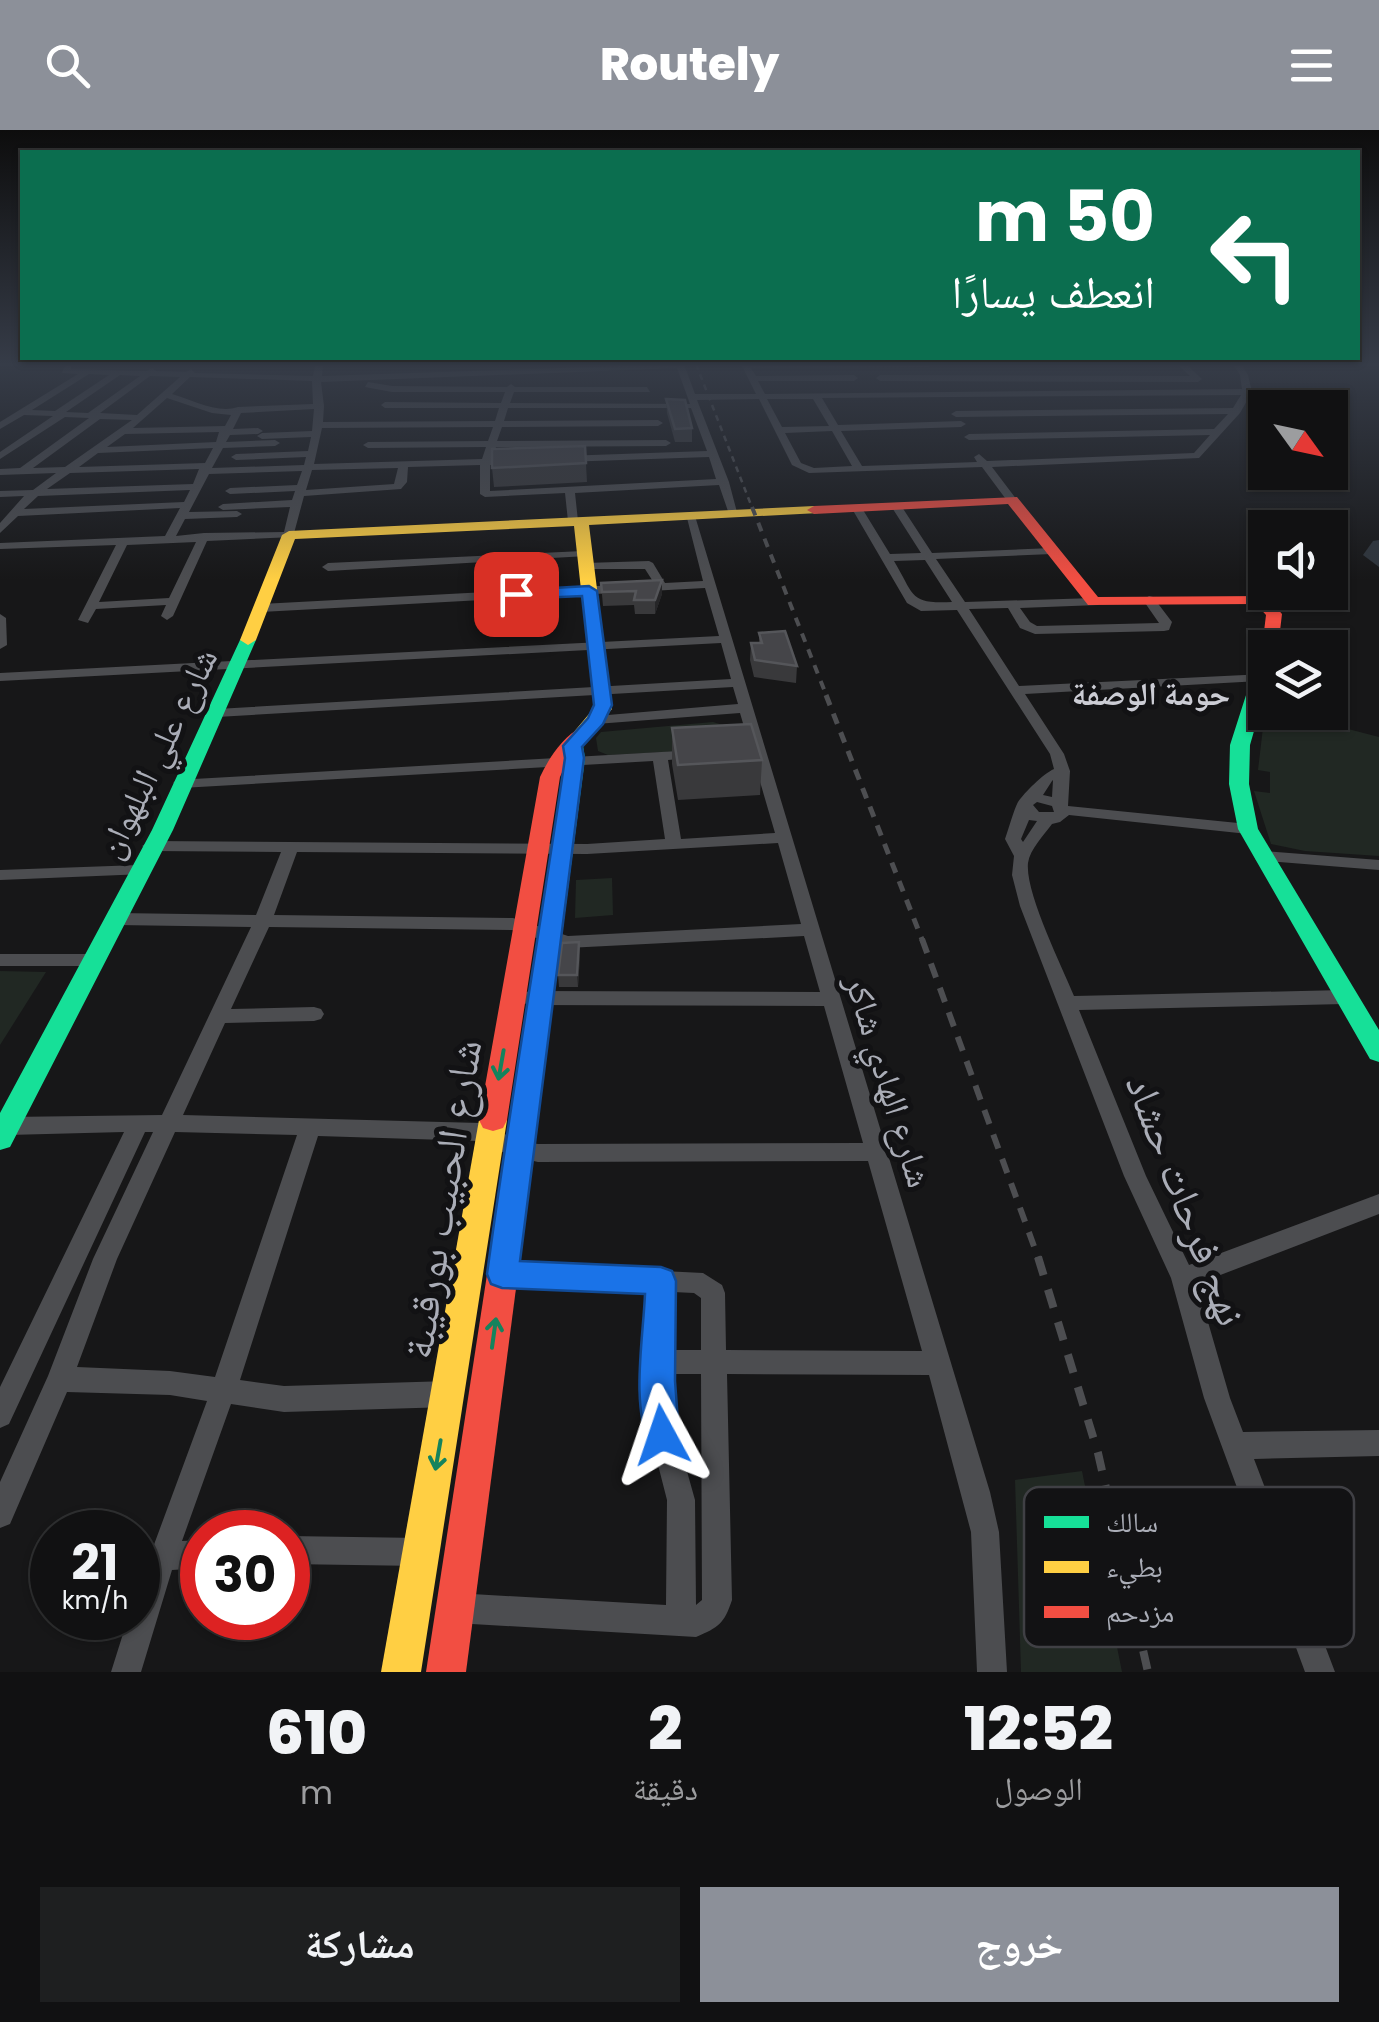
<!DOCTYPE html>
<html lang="ar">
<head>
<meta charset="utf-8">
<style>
	:root { --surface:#111112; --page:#1e1f20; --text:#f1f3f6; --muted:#9c9d9f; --line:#303132; --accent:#8c9099 }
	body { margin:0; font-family:Poppins,"Noto Naskh Arabic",sans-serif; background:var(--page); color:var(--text); direction:rtl; height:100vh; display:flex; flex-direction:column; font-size:38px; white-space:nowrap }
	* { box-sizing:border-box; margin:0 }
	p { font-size:32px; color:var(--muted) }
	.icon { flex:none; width:55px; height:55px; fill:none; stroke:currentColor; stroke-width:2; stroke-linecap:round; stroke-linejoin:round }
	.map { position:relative; height:1542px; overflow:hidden; direction:ltr }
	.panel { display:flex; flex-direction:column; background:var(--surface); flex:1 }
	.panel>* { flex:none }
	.hud { position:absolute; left:20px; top:20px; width:1340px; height:210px; border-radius:0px; box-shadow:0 2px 8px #0004,0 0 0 2px var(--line); direction:rtl; background:#0b6e4f; color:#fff; overflow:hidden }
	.needle { width:65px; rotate:123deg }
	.controls { position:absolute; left:1248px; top:260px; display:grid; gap:20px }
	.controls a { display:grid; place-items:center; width:100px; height:100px; border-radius:0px; background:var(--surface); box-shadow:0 2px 8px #0004,0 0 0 2px var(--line); font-size:50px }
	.speed { position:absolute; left:30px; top:1380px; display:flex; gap:20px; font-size:50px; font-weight:700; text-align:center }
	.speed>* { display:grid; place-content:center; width:130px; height:130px; border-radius:50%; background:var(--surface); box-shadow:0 2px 8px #0004,0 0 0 2px var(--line); line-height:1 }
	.speed small { font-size:25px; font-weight:400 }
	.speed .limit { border:15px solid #d22; background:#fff; color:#111 }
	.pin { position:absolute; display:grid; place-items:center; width:85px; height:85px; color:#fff; margin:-42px; border-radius:20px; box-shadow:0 5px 15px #0006 }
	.me { position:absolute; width:110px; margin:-55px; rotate:355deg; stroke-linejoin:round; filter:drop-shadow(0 0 8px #0008) }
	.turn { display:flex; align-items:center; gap:35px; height:210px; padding:0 40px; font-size:45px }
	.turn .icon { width:130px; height:130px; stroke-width:2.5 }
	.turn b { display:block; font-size:70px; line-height:85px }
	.eta { display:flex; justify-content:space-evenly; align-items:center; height:170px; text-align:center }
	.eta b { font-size:60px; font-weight:800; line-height:70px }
	.button { display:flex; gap:20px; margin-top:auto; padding:20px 40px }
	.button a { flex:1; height:115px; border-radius:0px; background:var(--accent); color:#fff; font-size:40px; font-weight:800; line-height:115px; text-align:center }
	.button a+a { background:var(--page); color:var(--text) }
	header { display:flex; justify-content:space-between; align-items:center; height:130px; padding:0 40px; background:var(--accent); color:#fff; font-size:45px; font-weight:800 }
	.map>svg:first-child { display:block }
</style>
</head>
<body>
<header><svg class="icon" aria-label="menu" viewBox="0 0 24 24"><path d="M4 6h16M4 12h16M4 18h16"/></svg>Routely<svg class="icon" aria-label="search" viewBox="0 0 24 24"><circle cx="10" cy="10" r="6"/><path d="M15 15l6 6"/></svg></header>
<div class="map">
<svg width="1379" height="1542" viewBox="0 0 1379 1542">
	<rect width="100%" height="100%" fill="#171718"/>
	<!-- green -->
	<g fill="#212823">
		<polygon points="1290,584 1379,607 1379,726 1305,721 1271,714 1254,661 1270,663 1270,642 1258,640 1264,589"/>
		<polygon points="713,592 736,599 740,618 608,625 598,621 596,608 601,602"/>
		<polygon points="612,748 613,785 575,788 576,750"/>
		<polygon points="0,841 46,842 0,915"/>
		<polygon points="1082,1341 1122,1542 1021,1542 1015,1350"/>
	</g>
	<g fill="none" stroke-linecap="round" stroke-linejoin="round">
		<!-- river -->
		<polygon fill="#2f353c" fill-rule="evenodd" points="1379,410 1379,437 1363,425 1373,411"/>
		<!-- street -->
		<g fill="#4c4d50" fill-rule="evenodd">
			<path d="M311,234h38l-26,2 -1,10 362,-12 11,30h61l-15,-30 191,1 -4,2 -177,1 5,8 98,-1 4,3 -4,3h-96l7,13 477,-5 -2,-14 -7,-11h8l7,11 4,17 -12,21 -41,45 -207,9 25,33 -5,3 -4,-1 -26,-35 -173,6 -17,-8 -33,-66 -62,1 32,82 9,34 -9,-2 -10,-29 -144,8 3,28 -5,3 -5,-3 -3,-28 -80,4 -5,-3v-29l-72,2 -1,15 -6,7 -97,7 -11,41 -86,4 -34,75 -6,4 -6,-4 5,-11 -70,4 -8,14 -10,-3 38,-75 -116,4v-6l165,-7 15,-28 -162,8 -18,17v-10l24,-27 -24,1v-6l33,-1 23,-17 -56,2v-6l20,-1 69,-50 -24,-1 -65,42v-7l53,-36 -29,-1 -24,14v-7l78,-48 -16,-1 3,-8h6v4l76,2 5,-3 4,3 30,1 5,-3 4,4 118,3 2,-10zM677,238l13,36 -180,-1 4,-11h136l-3,-5h-132l-4,-3 -4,3 -115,-1 -24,-4 -3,5 27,5h113l-4,11 -116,-1 -4,3 4,3h114l-4,13 -172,1 1,-16 -3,-24zM89,244l20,1 -54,36 -23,-1zM120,245l20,1 -52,37 -22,-1zM150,246l30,1 -43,38 -37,-2zM190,247l122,4 1,23 -75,3c-20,7 -46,-7 -66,-13zM1241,265l-8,13 -277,3 -5,3 5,3 272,-3 -14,15 -245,5 -5,3 5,3 241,-5 -16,18 -207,8 -8,-7 -5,3 3,5 -115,4 -21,-35 120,-4 5,-3 -5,-3 -123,4 -16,-27zM167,268l45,15 19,2 -6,11 -92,2zM767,269h46l16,27 -47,1zM508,278h183l16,43 -144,5 -5,3 5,3 146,-5 7,22 -226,12v-26l22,-1 5,-3 -5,-3 -20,1 4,-12 170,-1 5,-3 -5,-3 -169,1 5,-14 156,-1 5,-3 -5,-3 -154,1zM314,279l-2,22 -50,2 -5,3 5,3 49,-2 -3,14 -72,3 -5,3 5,3 70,-3 -2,8 -92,3 11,-20 52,-2 5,-3 -5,-3 -49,2 4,-7 28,-1 5,-3 -5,-3 -25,1 8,-16zM100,289l32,1 -67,47 -32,1zM493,297l-5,14 -120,1 -5,3 5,3 118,-1 -4,12 -168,5 8,-36zM832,301l20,35 -38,2 -13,-5 -16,-30zM219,302l-3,10 -109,5 18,-13zM213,318l-8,15 -126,4 19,-14zM398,338l-4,16 -88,6 6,-20zM199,339l-6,15 -146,5 23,-16zM302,341l-5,14 -67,3 -5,3 5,3 65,-3 -3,9 -69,4 -5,3 5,3 67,-3 -6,25 -80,1 -28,3 9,-17 52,-2 5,-3 -5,-3 -48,1 20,-38zM190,360l-6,12 -160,7 14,-13zM196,412l-27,56 -70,4 28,-57z"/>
			<polygon points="1177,234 1186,234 1202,249 1198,252 880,251 876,248 880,245 1190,246"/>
			<path d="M896,373l4,1 32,49 120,-5 6,3 -6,3 -116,5 29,43 129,-4 6,4 -2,3 -78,3 10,14 7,4 122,-3 -16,-23 6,-4 4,1 19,25 -3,8 -5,1 -129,3 -15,-6 -12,-20 -39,1 50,77 246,-12v6l-5,1 -235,13 39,60 6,17 -2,35 180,18 8,5 -8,5 -179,-19 -9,7 -8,2c-8,11 -22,25 -24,39 -3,30 34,103 46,133l270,-6 7,2 3,5 -3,5 -7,2 -265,6 67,166 43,89 190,-71v20l-182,70 33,114 13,34 136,-2v26l-125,3 81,213h-30l-101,-274 -33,-120 -47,-102 -104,-270 -8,-31 2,-19 -9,-17c4,-11 9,-30 13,-37 7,-10 25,-28 36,-33l-4,-15 -93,-144 -36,1 -14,-8 -56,-96 9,-2 30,49 31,-1 -30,-47zM925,430l27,42c-43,2 -37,-6 -58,-41zM1053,650l-1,17 -9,-2 9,-14zM1037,672l15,4 2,6h-15l-6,-7zM1029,690l8,1 -14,21 -2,-3z"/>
			<path d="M686,384l9,2 295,976 9,40 8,140h-30l-6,-140 -42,-157 -202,-1 5,226c-8,24 -13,27 -36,37l-241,-14 -10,-5 -5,-10 5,-10 10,-5 211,12 1,-105 -22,-86 4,-123 -147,-6 -8,-3 -4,-8 4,-8 8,-3 201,10 19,12 3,8 1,57 196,1 -54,-190 -330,1 -29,-7 -31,-14 -160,-5 -78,244 44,6 165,-5 9,4 4,9 -4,9 -9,4 -165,5 -53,-8 -49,137 20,-1v28l-30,2 -31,102h-30l17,-54h10v-30l69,-187 -37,-6 -103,-3 -57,132 -10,4v-46l48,-106 45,-117 60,-127h-8l-136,292 -9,4v-41l124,-255 -116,3 -8,-3v-11l8,-4 154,-2 89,-188 -134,-2 -9,-6 9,-6 139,2 25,-63 -131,-1 -8,-5 8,-5 437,3 78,-5 -12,-78 -472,27 -8,-5 3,-3 520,-30 5,1 2,3 -2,3 -33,3 13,79 94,-6 -35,-120 -144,11 -7,-4 7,-4 142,-12 -5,-17 -516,30 -7,-4 7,-4 514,-30 -10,-36 -721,38v-8l719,-37 -14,-48 -444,24 -6,-4 6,-4 393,-21 -9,-14h-64v-4l4,-2 64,-2 4,2 12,20 38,-2zM778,713l23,81 -233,12 -55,-18 -239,-3 23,-63 290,2zM269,797l243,3 55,18 237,-12 16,56 -290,-1 -7,2 -3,5 3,5 7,2 294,1 39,137 -325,1 -18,-3 -40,-18 -297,-8 42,-92 89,-2 7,-2 3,-5 -3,-5 -7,-2 -83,2zM175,1002l122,3 -82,242 -45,-6 -93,-4 40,-108zM673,1162l21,1 7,5v52h-29zM672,1244h29l1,226 -6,5 -1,-105 -24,-86z"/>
			<polygon points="583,421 589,424 587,426 328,441 322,437 328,433"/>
			<polygon points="0,484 6,488 7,515 0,519"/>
			<polygon points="1262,721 1379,730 1379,740 1256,730 1254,726"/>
			<polygon points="139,735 147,740 145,744 0,750 0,740"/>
			<polygon points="0,824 95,824 104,830 95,836 0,836"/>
			<polygon points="288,1406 420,1408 430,1412 434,1422 430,1432 420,1436 288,1434"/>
		</g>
		<!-- fast -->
		<g fill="#16e098" fill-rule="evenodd">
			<polygon points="248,505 256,510 173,700 10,1017 0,1020 0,983 152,700 240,510"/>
			<polygon points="1265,529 1265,563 1250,615 1249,654 1258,699 1379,900 1379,932 1370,929 1238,699 1229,654 1230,615 1256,534"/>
			<polygon points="573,610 583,616 585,628 545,936 541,943 532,946 523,943 519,936 565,628 563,616"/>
		</g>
		<!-- slow -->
		<g fill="#ffcf43" fill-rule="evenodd">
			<polygon points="814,376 821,380 819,383 589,395 612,579 589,607 582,609 573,603 594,578 574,396 295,409 256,510 248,515 240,510 282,405 289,401"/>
			<polygon points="493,979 503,982 507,990 421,1542 381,1542 479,990 483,982"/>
		</g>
		<!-- jam -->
		<g fill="#f24e42" fill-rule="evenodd">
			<polygon points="1017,367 1098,467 1266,466 1282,484 1278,518 1265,518 1265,522 1262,518 1266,485 1256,474 1088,475 1008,374 814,384 807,380 814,376"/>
			<path d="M582,597l9,6 -24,29 -7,15 -53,343 -4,8 -10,3 -10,-3 -4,-8 61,-343c9,-19 23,-41 42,-50z"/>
			<polygon points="532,926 541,929 545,936 466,1542 426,1542 519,936 523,929"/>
		</g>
		<!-- rail-far4 -->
		<polyline stroke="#4d4e51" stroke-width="2.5" stroke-dasharray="6 5" stroke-linecap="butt" points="696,234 753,380"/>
		<!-- rail-far3 -->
		<polyline stroke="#4d4e51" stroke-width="4" stroke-dasharray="9 8" stroke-linecap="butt" points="752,377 827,567"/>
		<!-- rail-far2 -->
		<polyline stroke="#4d4e51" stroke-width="5" stroke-dasharray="11 9" stroke-linecap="butt" points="826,565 923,812"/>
		<!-- rail-far1 -->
		<polyline stroke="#4d4e51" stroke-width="6" stroke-dasharray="15 11" stroke-linecap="butt" points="922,809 1039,1130"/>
		<!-- rail -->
		<polyline stroke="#4d4e51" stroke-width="8" stroke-dasharray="19 15" stroke-linecap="butt" points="1038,1127 1098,1323 1148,1542"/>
	</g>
	<!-- wall -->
	<g fill="#39393b">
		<polygon points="666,269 692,298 692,312 675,312 667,283"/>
		<polygon points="585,316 587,352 494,357 492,338"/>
		<polygon points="601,453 662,464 655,484 635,484 634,475 603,476"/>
		<polygon points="759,503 797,536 796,553 754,547 750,530 751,513 759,513"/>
		<polygon points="672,598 762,630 760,665 678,670 672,634"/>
		<polygon points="579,812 580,825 578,857 559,857 558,845"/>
	</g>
	<!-- shaded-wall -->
	<g fill="#262628">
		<polygon points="662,450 662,464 655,484 655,470"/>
		<polygon points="579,812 580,825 578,857 577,845"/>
	</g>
	<!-- building -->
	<g fill="#454549" stroke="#55565a" stroke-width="2.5">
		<polygon points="666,269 685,270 692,298 675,299"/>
		<polygon points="585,316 586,333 492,338 492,319"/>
		<polygon points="662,450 655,470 634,470 636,461 602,462 601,453"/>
		<polygon points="785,501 797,536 755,530 751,513 762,513 759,503"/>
		<polygon points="751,594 762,630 678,635 672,598"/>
		<polygon points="579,812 577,845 558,845 562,813"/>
	</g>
	<!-- one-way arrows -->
	<defs><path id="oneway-shaft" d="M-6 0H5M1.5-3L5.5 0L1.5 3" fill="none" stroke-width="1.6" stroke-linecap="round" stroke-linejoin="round" transform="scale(2.5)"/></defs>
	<g stroke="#14835d">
		<use href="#oneway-shaft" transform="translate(501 935) rotate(100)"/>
		<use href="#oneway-shaft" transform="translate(494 1203) rotate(-82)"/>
		<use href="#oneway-shaft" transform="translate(438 1325) rotate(100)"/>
	</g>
	<!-- sky -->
	<linearGradient id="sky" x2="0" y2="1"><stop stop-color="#0d0d0d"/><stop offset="0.52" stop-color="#363c48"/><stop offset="1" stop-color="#363c48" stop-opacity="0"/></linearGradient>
	<rect width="1379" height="450" fill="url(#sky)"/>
	<!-- route -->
	<path fill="#1a73e8" stroke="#114b97" stroke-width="2.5" d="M589,456l8,5 15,114 -9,19 -21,23 2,11 -64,503 141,6 11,4 4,10 -1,100 4,54 -5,12 -12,5 -12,-5c-19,-44 -7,-106 -5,-153l-143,-6 -11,-4 -4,-10c23,-172 53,-343 78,-516l-2,-12 25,-28 6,-13 -12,-109 -66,3 -8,-5 8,-4z"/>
	<g text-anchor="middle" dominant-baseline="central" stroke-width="10" stroke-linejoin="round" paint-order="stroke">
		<!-- far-neighbourhood labels -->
		<g font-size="32" font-weight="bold" fill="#cbccd4" stroke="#121214">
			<text x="1151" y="563">حومة الوصفة</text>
		</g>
		<!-- street labels -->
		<g font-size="35" fill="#aaadb7" stroke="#121214">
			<text transform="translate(157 623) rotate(-64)">شارع علي البلهوان</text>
			<text transform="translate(889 951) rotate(73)">شارع الهادي شاكر</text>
		</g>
		<!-- near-street labels -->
		<g font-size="42" fill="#aaadb7" stroke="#121214">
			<text transform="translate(442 1069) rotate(-81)">شارع الحبيب بورقيبة</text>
			<text transform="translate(1186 1070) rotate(69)">نهج فرحات حشاد</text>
		</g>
	</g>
	<!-- legend -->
	<rect x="1024" y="1357" width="330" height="160" rx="15" fill="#121214" stroke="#404045" stroke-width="2.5"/>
	<rect x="1044" y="1386" width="45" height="12" fill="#16e098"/>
	<rect x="1044" y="1431" width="45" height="12" fill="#ffcf43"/>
	<rect x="1044" y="1476" width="45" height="12" fill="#f24e42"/>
	<g font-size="28" fill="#aaadb7">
		<text x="1106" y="1402">سالك</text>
		<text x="1106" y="1447">بطيء</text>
		<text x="1106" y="1492">مزدحم</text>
	</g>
</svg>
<div class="controls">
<a><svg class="needle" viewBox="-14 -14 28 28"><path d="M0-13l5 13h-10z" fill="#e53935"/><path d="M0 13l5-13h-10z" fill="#9c9d9f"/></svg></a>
<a><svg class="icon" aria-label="sound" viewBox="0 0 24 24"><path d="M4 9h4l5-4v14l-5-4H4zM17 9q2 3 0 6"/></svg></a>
<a><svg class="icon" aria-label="layers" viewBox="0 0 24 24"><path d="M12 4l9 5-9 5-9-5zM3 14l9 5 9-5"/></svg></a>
</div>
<div class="speed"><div>21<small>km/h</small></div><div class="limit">30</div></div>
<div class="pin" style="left:516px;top:464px;background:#d93025"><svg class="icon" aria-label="arrive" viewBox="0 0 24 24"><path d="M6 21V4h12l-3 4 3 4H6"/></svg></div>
<svg class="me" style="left:662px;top:1305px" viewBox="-20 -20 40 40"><path d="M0-17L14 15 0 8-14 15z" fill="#1a73e8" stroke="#fff" stroke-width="4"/></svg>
<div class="hud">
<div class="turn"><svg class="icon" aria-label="left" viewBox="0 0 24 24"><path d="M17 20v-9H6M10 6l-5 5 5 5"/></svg><div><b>50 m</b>انعطف يسارًا</div></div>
</div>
</div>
<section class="panel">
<div class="eta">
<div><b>12:52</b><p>الوصول</p></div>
<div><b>2</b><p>دقيقة</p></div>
<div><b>610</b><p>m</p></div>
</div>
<div class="button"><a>خروج</a><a>مشاركة</a></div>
</section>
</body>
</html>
